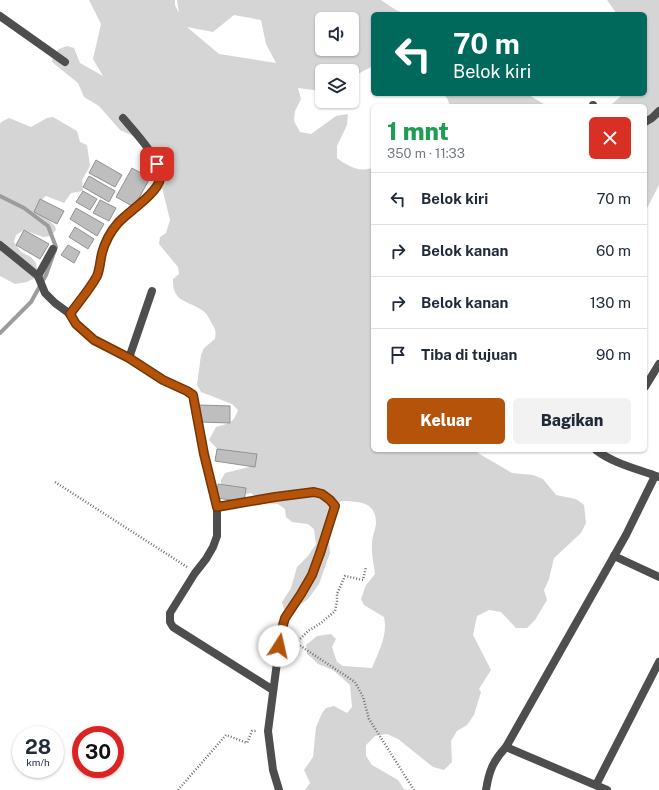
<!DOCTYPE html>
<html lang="id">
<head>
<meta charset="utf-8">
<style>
	:root { --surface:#fff; --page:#f2f2f3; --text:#1f2937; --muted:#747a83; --line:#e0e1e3; --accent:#b45309 }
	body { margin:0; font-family:"Public Sans",sans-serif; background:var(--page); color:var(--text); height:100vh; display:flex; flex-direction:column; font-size:15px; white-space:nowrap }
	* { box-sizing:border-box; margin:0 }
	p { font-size:13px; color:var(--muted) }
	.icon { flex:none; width:22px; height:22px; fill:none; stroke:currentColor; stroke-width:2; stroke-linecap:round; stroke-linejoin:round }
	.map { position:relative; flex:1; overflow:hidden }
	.sheet { position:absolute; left:371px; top:104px; width:276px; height:348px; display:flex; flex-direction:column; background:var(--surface); border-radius:6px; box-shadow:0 1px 3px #0004 }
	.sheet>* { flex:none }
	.banner { position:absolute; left:371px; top:12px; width:276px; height:84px; border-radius:6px; box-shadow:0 1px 3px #0004; background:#00695c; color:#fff; overflow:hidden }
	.controls { position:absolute; left:315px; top:12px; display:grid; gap:8px }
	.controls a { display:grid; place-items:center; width:44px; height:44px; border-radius:6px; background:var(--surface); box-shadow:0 1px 3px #0004; font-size:20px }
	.speed { position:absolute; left:12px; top:726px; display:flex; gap:8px; font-size:20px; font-weight:700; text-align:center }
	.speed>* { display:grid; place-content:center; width:52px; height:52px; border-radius:50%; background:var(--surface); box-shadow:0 1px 3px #0004; line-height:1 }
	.speed small { font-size:10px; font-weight:400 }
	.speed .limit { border:6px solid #d22; background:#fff; color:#111 }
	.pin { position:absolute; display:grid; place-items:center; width:34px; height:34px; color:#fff; margin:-17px; border-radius:8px; box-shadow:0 2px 6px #0006 }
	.me { position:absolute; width:44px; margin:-22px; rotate:10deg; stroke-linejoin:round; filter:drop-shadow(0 0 3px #0008) }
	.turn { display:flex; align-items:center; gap:14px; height:84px; padding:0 16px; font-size:18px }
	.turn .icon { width:52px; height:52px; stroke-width:2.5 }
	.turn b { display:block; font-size:28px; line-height:34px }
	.round { display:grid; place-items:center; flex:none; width:42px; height:42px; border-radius:6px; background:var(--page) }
	.headline { display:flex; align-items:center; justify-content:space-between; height:68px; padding:0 16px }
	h1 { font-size:24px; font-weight:800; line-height:30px; color:#1e9e55 }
	.button { display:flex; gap:8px; margin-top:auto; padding:8px 16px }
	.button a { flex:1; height:46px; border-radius:6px; background:var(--accent); color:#fff; font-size:16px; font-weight:800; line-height:46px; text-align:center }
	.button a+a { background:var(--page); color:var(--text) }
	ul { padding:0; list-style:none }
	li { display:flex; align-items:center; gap:12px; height:52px; padding:0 16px; border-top:1px solid var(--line) }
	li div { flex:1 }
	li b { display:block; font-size:15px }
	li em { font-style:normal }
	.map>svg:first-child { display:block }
</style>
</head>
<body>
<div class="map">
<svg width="659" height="790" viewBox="0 0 659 790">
	<rect width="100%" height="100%" fill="#fff"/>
	<!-- green -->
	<g fill="#d5d5d5" fill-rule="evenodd">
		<path d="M89,0h86v5l4,8 -2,-13h204l15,10 9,4h-32v52l-21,11v-6h-30v20l-24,-3 3,11 -6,12 -1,10 6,11 11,2 25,-18 12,-2 -1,11 -10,21v12c12,9 21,14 36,10v282h103l2,3 34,20 21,2 10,4 13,16 20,4 8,6 2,18 -5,10 -27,25 -5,21 -5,11 3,10 -12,20 -8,8h-11l-15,-16 -12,-2 -12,6 -4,19 18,35 -12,19 2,3 -7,23 -7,10 -10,6 -6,10 1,21 -8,8 -11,-3 -35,-28 -11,-5 -12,2 -9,9v11l6,9 26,15 6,9 3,1h-102l5,-7 -6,-13 9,-13 3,-30 6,-14 4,-5 8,-2 13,7 5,-6 -2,-22 -17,-15 -15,-6 -5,-5 -6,-5 -1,-9 11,-9 14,-2 5,5 -4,8 5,15 6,4 29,2c7,-17 16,-33 12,-51l-20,-12 -3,-6 5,-14 9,-11c-1,-10 -4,-21 -3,-31 0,-7 4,-14 4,-21 -1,-22 -19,-20 -35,-21l-6,6 -3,-1 -6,14 2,8 2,25 -11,31 -11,15 -15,11 -9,-1 -2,-7 9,-14 6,-21 11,-11 8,-12 -2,-15 -6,-5 -16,-2 -6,-5 -1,-8 -7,-5 -16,-1 -11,-10 -16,3 -14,-9v-7l4,-7 28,-7 -33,-14 -11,-12 7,-13c13,-4 17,-3 22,-17l-6,-6 -31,-12 -4,-7 4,-30 3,-7 11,-9c1,-8 1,-9 -3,-15 -2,-4 -5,-11 -9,-13 -15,-11 -31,-8 -30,-32l6,-5 -1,-7 -19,-23 1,-7 6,-4 4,-13 -15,-61 -13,-19 -22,-10 -21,-24 -15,-9 -6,-14 -26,-21 1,-7 6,-6 8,-3 7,2 6,15 23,13 -10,-17 8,-35zM234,15l27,5 5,24 10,19 -57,-9 -32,-27 26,5zM322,19h30v30h-30z"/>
		<polygon points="607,0 659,0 659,185 645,212 645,106 610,106 623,94 645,94 645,14 617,14"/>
		<polygon points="443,94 527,94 547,106 450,106 447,98"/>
		<polygon points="53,117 77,131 80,142 87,145 90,166 82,180 83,191 71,193 64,203 46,196 40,201 36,208 55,226 56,230 51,236 43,237 24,230 16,235 14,242 21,252 31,257 36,263 37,270 34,278 27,282 15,284 0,276 0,124 1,122 9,118 31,127 47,118"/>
	</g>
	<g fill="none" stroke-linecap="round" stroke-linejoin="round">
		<!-- stream -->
		<polyline stroke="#9c9c9c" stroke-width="4" points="0,196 24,208 48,226 56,247 46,275 31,302 0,333"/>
	</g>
	<!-- building -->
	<g fill="#bebebe" stroke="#929292">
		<polygon points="96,160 122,175 115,187 89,173"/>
		<polygon points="132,168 150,178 134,207 116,197"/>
		<polygon points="89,176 115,191 109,202 83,187"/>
		<polygon points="83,191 97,199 90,210 76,202"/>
		<polygon points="40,199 64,211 57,224 34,212"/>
		<polygon points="100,200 116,208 109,221 93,213"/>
		<polygon points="76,208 104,224 97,236 70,219"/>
		<polygon points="75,227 94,239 88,249 69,237"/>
		<polygon points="24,230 49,244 40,259 16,245"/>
		<polygon points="68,245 80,252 74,263 61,255"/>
		<polygon points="199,405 230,406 230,423 199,422"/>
		<polygon points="217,449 257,454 255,467 215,461"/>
		<polygon points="218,484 246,488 244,502 217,498"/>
	</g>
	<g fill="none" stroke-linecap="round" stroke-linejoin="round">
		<!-- path -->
		<g stroke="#707070" stroke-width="2.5" stroke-dasharray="1 2" stroke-linecap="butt">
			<polyline points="55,482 187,567"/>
			<polyline points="290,639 355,682 363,697 369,719 414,790"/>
			<polyline points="296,643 308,631 321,623 335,611 337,601 337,594 345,576 363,580 366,567"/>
			<polyline points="178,790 226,735 247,743 252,731 257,731"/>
		</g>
		<!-- lane -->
		<g stroke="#4e4e4e" stroke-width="8">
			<polyline points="593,105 593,106"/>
			<polyline points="645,122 652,118 659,111"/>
		</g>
		<!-- street -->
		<g stroke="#4e4e4e" stroke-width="8">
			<polyline points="0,16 65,62"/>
			<polyline points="0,245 38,276 45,293 55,303 70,314 76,324 94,340 129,358 163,380 187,391 193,395 204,454 217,507 217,536 213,547 206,559 195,573 170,613 170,622 173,627 273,690"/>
			<polyline points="38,276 53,249"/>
			<path d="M70,314c8,-11 20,-25 27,-37 3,-8 3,-16 5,-24 2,-11 9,-21 16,-30 10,-11 42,-31 42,-46 1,-18 -26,-46 -37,-59"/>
			<polyline points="129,358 152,291"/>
			<polyline points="645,387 659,364"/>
			<path d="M596,450c18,14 42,19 63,27"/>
			<polyline points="217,507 275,497 314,492 322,494 330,500 335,506 321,553 312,575 301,594 285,619 281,632 268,731 273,770 279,790"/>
			<polyline points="614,556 659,577"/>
			<polyline points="506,747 626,535 655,476"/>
			<polyline points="596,785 659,662"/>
			<path d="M486,790c3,-19 7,-29 20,-43l101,43"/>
		</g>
	</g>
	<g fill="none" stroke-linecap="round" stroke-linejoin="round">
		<!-- route casing -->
		<g stroke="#753606" stroke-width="10">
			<path id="route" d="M157,164c2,5 5,10 3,15 -3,15 -31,32 -42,44 -7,8 -13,19 -16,30 -2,8 -2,16 -5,23 -7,13 -19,27 -27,38l6,10 18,16 35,18 34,22 24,11 6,4 11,59 13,53 58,-10 39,-5 8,2 8,6 5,6 -15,47 -8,22 -11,19 -16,24 -4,14 -2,14"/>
		</g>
		<!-- route -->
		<use href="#route" stroke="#b45309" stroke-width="7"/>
	</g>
</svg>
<div class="controls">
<a><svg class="icon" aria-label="sound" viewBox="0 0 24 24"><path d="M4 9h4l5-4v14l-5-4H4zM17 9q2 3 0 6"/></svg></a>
<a><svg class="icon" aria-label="layers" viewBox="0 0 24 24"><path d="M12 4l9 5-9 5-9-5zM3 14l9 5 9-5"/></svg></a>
</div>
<div class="speed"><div>28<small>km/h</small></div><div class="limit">30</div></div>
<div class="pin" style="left:157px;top:164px;background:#d93025"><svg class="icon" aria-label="arrive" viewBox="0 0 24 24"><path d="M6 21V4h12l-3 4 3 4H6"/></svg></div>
<svg class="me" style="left:279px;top:646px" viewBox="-20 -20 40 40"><circle r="19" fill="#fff"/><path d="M0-13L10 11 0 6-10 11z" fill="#b45309"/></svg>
<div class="banner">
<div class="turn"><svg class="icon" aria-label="left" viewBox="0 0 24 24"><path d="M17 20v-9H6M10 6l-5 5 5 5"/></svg><div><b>70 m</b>Belok kiri</div></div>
</div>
<section class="sheet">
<div class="headline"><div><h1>1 mnt</h1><p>350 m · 11:33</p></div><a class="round" style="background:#d93025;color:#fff"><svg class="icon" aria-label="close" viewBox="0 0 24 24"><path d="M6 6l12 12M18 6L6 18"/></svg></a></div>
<ul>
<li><svg class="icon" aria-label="left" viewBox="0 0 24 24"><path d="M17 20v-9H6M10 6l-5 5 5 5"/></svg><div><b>Belok kiri</b></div><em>70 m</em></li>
<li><svg class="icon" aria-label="right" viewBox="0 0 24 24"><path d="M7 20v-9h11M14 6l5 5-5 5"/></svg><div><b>Belok kanan</b></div><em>60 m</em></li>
<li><svg class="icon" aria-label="right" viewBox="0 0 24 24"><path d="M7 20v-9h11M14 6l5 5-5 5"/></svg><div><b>Belok kanan</b></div><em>130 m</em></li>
<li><svg class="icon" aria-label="arrive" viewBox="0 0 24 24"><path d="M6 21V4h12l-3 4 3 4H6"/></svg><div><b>Tiba di tujuan</b></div><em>90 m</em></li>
</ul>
<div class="button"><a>Keluar</a><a>Bagikan</a></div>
</section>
</div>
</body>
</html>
